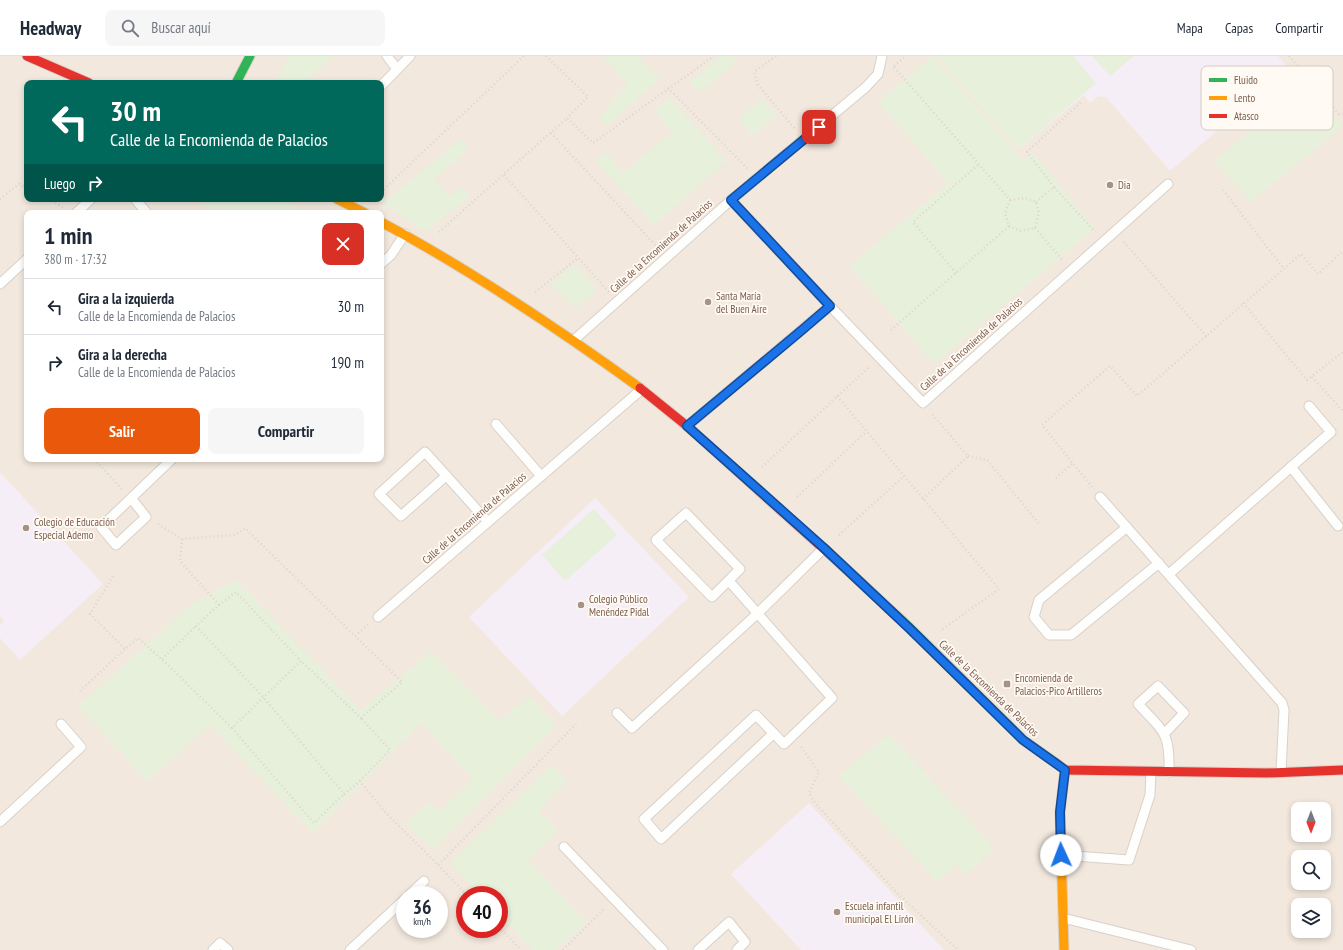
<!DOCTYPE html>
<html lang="es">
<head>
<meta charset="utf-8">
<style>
	:root { --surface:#fff; --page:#f6f6f7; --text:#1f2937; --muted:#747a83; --line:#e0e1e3; --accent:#ea580c }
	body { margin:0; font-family:"PT Sans Narrow",sans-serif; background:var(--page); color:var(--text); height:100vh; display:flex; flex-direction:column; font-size:15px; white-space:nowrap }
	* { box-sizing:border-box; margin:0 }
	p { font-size:13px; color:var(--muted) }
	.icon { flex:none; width:22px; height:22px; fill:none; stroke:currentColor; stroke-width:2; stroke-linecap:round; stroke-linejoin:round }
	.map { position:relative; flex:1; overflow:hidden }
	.sheet { position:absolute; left:24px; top:154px; width:360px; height:252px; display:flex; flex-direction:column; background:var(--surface); border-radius:8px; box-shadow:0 2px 6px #0003 }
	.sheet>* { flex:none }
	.banner { position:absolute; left:24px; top:24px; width:360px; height:122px; border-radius:8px; box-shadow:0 2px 6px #0003; background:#00695c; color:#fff; overflow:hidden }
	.needle { width:26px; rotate:180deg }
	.fabs { position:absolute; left:1291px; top:746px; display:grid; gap:8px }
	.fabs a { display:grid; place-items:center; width:40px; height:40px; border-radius:8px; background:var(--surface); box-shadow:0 2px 6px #0003; font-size:20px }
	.speed { position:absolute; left:396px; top:830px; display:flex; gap:8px; font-size:20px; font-weight:700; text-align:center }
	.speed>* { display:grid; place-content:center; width:52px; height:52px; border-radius:50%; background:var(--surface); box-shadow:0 2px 6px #0003; line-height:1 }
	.speed small { font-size:10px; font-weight:400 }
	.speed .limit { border:6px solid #d22; background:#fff; color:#111 }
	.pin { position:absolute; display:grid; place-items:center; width:34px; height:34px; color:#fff; margin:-17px; border-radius:8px; box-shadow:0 2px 6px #0006 }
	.me { position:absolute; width:44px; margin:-22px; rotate:358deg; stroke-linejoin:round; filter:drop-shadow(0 0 3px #0008) }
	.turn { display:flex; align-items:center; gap:14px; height:84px; padding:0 20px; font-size:18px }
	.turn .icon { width:52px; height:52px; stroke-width:2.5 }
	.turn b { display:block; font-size:28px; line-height:34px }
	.then { display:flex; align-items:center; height:38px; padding:0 20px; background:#0003; gap:8px; font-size:15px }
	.round { display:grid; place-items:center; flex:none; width:42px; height:42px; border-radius:8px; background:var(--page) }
	.head { display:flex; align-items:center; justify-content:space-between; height:68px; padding:0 20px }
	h1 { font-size:24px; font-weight:600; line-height:30px }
	.action { display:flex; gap:8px; margin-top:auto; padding:8px 20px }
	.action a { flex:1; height:46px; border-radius:8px; background:var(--accent); color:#fff; font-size:16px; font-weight:600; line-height:46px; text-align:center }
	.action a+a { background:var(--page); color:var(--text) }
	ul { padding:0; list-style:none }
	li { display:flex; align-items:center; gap:12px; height:56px; padding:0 20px; border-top:1px solid var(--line) }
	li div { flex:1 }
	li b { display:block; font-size:15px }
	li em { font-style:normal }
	header { display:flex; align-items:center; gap:24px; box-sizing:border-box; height:56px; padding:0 20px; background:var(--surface); border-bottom:1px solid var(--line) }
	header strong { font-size:19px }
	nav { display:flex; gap:22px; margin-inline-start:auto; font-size:14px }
	.search { width:280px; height:36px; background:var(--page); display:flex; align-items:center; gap:10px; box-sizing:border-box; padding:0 14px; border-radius:8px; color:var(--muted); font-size:15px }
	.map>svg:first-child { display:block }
</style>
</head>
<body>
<header>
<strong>Headway</strong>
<div class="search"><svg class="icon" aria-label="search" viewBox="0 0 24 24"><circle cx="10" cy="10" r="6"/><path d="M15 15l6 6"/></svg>Buscar aquí</div>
<nav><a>Mapa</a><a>Capas</a><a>Compartir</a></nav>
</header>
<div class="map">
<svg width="1343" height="894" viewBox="0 0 1343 894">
	<rect width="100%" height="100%" fill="#f9f5f0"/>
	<!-- residential -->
	<path fill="#f2e8de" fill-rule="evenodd" d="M0,0h1343v894h-1343zM27,27h354v116h-354zM27,157h354v246h-354zM1298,753h26v26h-26zM1298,801h26v26h-26zM405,839h34v34h-34zM465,839h34v34h-34zM1298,849h26v26h-26z"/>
	<!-- education -->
	<g fill="#f6eef6">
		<polygon points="938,0 1278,0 1289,13 1170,115 1107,42 1098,40 1090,47 1084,39 1018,94"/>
		<polygon points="0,416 103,528 20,604 0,582 0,569 4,565 0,560"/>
		<polygon points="595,442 689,541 562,660 469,561"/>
		<polygon points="809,747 944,894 801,894 731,818"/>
	</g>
	<!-- green -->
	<g fill="#e7f0db">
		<polygon points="289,0 334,0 303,27 275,27"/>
		<polygon points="602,0 639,0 660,23 607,70 599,63 612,45 628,29"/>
		<polygon points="720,0 731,0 737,6 699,37 690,26"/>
		<polygon points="933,0 1023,105 1033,97 1095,172 934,308 850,210 948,127 878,46"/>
		<polygon points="938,0 1073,0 1096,27 1018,94"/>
		<polygon points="1092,0 1134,0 1110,20"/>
		<polygon points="1307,29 1343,70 1251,146 1214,105"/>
		<polygon points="669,41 727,105 654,169 595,104 605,95 623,117 672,76 654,55"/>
		<polygon points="762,42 777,59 752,80 738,63"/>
		<polygon points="461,83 469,93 434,123 449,141 461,131 470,141 425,176 383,147"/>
		<polygon points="200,143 277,143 310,157 212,157"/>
		<polygon points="575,208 598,234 576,252 550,229"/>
		<polygon points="594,453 617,479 565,525 542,499"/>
		<polygon points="236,524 361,654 431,595 499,664 530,641 556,670 433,794 405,768 429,746 439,755 473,723 421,667 313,777 210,669 147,725 78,650 191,549"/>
		<polygon points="889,678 990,787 993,794 966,819 956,808 937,826 839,720"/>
		<polygon points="552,709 567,725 539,755 558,775 528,804 586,866 556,894 533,894 499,859 499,839 480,839 450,807"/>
	</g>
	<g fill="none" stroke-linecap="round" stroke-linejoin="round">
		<!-- lane casing -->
		<g stroke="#d7d1cb" stroke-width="11">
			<g id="lane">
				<polyline points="387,0 397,13"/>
				<polyline points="381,30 410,0"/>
				<polyline points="135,143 147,157"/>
				<polyline points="731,144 830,250"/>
				<polyline points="76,157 91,143"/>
				<polyline points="381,208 391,199 405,178"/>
				<polyline points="0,228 27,203"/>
				<polyline points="574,284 731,144 866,31 878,18 882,0"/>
				<polyline points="496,368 541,420"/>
				<polyline points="687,370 830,250 923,347 1168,128"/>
				<polyline points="1291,411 1331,376 1309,350"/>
				<polyline points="446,420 401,460 379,438 425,396 488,466"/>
				<polyline points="1100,441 1282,647 1284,654 1281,716"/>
				<polyline points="131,442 146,461 116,489 101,471 172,403"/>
				<polygon points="686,457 740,513 712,541 656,484"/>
				<polyline points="1127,471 1039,544 1034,561 1049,579 1071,579 1159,507"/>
				<polyline points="1169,518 1291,411 1338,470"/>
				<polyline points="729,525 832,642 784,688 756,659 644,763 661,783 774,677"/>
				<polyline points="378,561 642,333"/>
				<polyline points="617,657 632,672 757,558 824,492"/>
				<path d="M1165,677l19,-20 -26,-27 -20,18c26,28 32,28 31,68"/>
				<polyline points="0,766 81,691 61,668"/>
				<polyline points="564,791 663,894"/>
				<polyline points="1061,799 1129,804 1150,739 1151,716"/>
				<polyline points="409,839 424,825"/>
				<polyline points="1063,862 1191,894"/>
				<polyline points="213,894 220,887 228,894"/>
				<polyline points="350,894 405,843"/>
				<polyline points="698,894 729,866 745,886 737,894"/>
			</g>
		</g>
		<!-- fast casing -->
		<g stroke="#d9d2cb" stroke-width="11">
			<g id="fast">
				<polyline points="236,27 250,0"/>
				<polyline points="855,521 909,571 1023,684 1056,707"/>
			</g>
		</g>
		<!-- slow casing -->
		<g stroke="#d9d2cb" stroke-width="11">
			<g id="slow">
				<polyline points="337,143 365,157"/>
				<path d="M381,166c90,48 176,106 259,166"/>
				<polyline points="1064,894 1060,756 1065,714"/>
			</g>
		</g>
		<!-- jam casing -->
		<g stroke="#d9d2cb" stroke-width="11">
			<g id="jam">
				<polyline points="27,0 89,27"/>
				<polyline points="640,332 687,370 855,521"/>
				<polyline points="1056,707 1065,714 1267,717 1343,714"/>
			</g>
		</g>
		<!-- path -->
		<g stroke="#dcd5d0" stroke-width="2.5" stroke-dasharray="1 3" stroke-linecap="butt">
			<polyline points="546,0 588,41 567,62"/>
			<polyline points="776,0 754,16 758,29 796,74"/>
			<polyline points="1289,0 1339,58 1343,58"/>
			<polyline points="894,10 906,0"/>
			<polyline points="668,32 748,113"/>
			<polyline points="551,77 658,192"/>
			<polyline points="504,119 609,236"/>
			<polyline points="1054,131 1027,96 1081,46"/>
			<polyline points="1223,134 1284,213"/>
			<polyline points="381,136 524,0"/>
			<polyline points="0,143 19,128 27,132"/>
			<polyline points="48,143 64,152"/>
			<polyline points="1036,146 1054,131 1095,176"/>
			<polyline points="1009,170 1020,175 1035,172 1039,156 1036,146 1025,142 1010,144"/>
			<polyline points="1035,172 1063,205"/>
			<polyline points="439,176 567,62 593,87 714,0"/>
			<polyline points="1124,186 1207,281"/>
			<polyline points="956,217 913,166 979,108"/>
			<polyline points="535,236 578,202"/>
			<polyline points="1243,247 1307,324 1343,296"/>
			<polyline points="891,274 1009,170 1005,157 1010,144 893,10"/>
			<polyline points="1312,321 1343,355"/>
			<polyline points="837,340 999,533 940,575"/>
			<polyline points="968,400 987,404 1040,469"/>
			<polyline points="94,403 122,433"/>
			<polyline points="762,411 870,310"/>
			<polyline points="1056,422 1073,407"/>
			<polyline points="1092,431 1042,369 1110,310 1137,340 1301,198 1318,218 1343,195"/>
			<polyline points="797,441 867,375"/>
			<polyline points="923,443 968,400 932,358"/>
			<polyline points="158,468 182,483 235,479 245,472 355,580 368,569"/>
			<polyline points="839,479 904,420"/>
			<polyline points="182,483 180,505 219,549 196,570 264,642 344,738 360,725 384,755 438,809 576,668"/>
			<polyline points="113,520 90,558 125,593 138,582 167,608 232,672 301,605 361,662 402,626 355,580"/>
			<polyline points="219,549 236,536 301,605"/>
			<polyline points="162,603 196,570"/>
			<polyline points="80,635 125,593"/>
			<polyline points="232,672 314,767 344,738"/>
			<polyline points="801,691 819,716 809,737 815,747 897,837 958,894"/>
			<polyline points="360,725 390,694 361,662"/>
			<polyline points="438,809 467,839"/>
			<polyline points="499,871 521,894"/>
			<polyline points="563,894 605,852"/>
		</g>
		<!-- lane -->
		<use href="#lane" stroke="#fefefd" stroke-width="9"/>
		<!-- fast -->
		<use href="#fast" stroke="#30b455" stroke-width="9"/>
		<!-- slow -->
		<use href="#slow" stroke="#ff9f0a" stroke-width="9"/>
		<!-- jam -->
		<use href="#jam" stroke="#e5322d" stroke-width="9"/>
	</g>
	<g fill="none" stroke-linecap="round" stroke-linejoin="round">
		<!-- route casing -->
		<g stroke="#114b97" stroke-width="10">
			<polyline id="route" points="819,71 731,144 830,250 802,274 687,370 824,492 909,572 1023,684 1065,714 1060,756 1061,799"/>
		</g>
		<!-- route -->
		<use href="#route" stroke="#1a73e8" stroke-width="7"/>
	</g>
	<!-- markers -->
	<g fill="#a69286" stroke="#fffaf3" stroke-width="1.5">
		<circle cx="1110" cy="129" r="4"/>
		<circle cx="708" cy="246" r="4"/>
		<circle cx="26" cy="472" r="4"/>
		<circle cx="581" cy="549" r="4"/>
		<rect x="1003" y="624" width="8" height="8" rx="2"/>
		<circle cx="837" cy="856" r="4"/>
	</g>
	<g text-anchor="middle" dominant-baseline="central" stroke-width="3.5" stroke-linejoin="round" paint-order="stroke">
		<!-- poi labels -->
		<g font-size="11" fill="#7a5c4d" stroke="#fffaf3" text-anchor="start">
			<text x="1118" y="129">Dia</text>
			<text x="716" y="240">Santa María<tspan x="716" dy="13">del Buen Aire</tspan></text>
			<text x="34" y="466">Colegio de Educación<tspan x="34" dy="13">Especial Ademo</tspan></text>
			<text x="589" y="543">Colegio Público<tspan x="589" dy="13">Menéndez Pidal</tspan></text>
			<text x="1015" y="622">Encomienda de<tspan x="1015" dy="13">Palacios-Pico Artilleros</tspan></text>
			<text x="845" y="850">Escuela infantil<tspan x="845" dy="13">municipal El Lirón</tspan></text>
		</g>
		<!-- street labels -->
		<g font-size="11" fill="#7a5c4d" stroke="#fffaf3">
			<text transform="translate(661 190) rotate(-42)">Calle de la Encomienda de Palacios</text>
			<text transform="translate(971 288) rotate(-42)">Calle de la Encomienda de Palacios</text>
			<text transform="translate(474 462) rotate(-41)">Calle de la Encomienda de Palacios</text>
			<text transform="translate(989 632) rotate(44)">Calle de la Encomienda de Palacios</text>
		</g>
	</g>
	<!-- legend -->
	<rect x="1201" y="10" width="132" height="64" rx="6" fill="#fffaf3" stroke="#d7cbc1" stroke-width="1"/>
	<rect x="1209" y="22" width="18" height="4" fill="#30b455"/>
	<rect x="1209" y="40" width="18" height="4" fill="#ff9f0a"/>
	<rect x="1209" y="58" width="18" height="4" fill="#e5322d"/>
	<g font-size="11" fill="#7a5c4d">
		<text x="1234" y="28">Fluido</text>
		<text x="1234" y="46">Lento</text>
		<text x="1234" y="64">Atasco</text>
	</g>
</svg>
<div class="fabs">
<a><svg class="needle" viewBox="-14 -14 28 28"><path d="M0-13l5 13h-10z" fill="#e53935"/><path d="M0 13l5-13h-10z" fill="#747a83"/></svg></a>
<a><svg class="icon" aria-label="search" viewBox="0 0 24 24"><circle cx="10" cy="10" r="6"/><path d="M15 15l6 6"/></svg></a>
<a><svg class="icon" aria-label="layers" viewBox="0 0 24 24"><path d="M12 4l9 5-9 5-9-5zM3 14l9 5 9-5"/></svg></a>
</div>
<div class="speed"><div>36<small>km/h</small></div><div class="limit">40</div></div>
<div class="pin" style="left:819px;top:71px;background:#d93025"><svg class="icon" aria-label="arrive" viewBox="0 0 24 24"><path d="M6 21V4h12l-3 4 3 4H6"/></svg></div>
<svg class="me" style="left:1061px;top:799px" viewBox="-20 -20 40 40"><circle r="19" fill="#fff"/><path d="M0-13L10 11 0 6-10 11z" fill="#1a73e8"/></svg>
<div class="banner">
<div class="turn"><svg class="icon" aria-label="left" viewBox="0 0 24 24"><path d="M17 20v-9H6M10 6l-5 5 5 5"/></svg><div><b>30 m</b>Calle de la Encomienda de Palacios</div></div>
<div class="then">Luego<svg class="icon" aria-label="right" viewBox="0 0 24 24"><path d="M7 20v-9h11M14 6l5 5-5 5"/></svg></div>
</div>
<section class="sheet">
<div class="head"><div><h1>1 min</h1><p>380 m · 17:32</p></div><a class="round" style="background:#d93025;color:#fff"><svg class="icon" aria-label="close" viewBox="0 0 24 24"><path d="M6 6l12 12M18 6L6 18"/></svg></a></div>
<ul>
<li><svg class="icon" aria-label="left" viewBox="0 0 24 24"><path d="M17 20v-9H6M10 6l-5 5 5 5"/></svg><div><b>Gira a la izquierda</b><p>Calle de la Encomienda de Palacios</p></div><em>30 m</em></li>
<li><svg class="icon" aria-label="right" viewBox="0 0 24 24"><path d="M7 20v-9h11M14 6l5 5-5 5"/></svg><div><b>Gira a la derecha</b><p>Calle de la Encomienda de Palacios</p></div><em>190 m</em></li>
</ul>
<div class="action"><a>Salir</a><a>Compartir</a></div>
</section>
</div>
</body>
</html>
